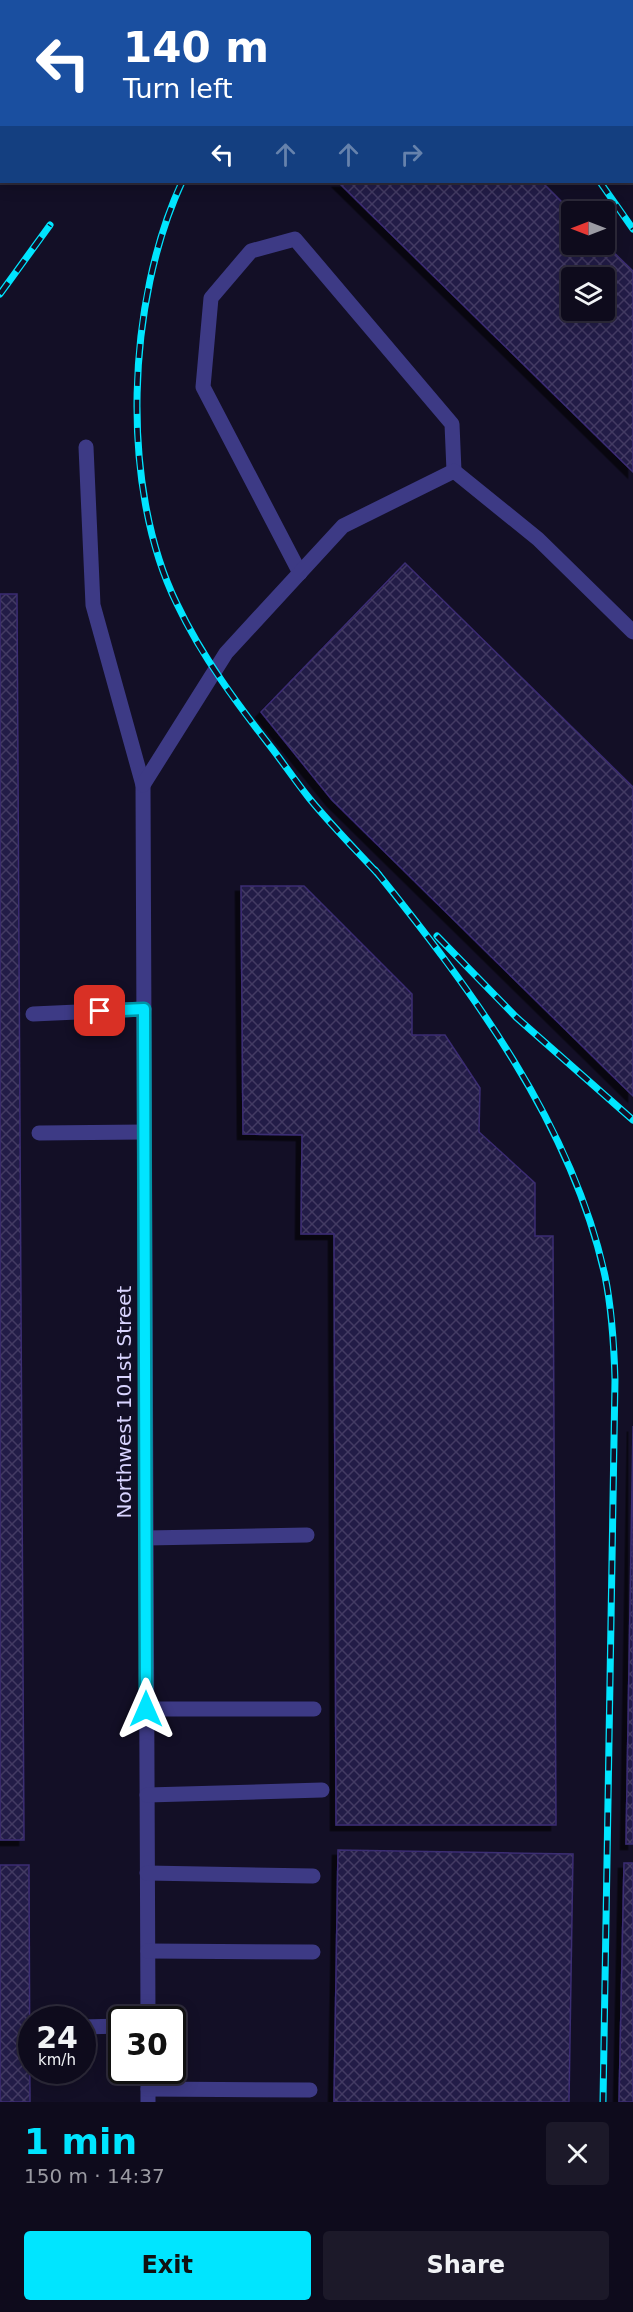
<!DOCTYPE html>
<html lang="en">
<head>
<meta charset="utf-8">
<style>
	:root { --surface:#0e0b1c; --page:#1c1929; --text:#f1f3f6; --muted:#9b9ba3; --line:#2e2b3b; --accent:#00e5ff }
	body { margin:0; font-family:"DejaVu Sans",sans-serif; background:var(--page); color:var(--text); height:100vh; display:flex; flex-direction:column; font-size:22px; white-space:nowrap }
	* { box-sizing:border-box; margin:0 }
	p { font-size:20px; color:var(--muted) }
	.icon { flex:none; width:33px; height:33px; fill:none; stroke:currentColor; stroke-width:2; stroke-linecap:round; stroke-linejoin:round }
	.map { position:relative; height:2102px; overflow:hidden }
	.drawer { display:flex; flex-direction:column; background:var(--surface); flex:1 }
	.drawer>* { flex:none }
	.guide { position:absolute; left:0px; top:0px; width:633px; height:183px; box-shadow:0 3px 15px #0003,0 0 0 2px var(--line); background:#1a4fa0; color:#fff; overflow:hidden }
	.needle { width:39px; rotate:270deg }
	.tools { position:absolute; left:561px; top:201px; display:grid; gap:12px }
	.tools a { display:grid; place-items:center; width:54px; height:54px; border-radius:6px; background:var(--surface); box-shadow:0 3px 15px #0003,0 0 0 2px var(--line); font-size:30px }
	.speed { position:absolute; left:18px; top:2006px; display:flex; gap:12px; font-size:30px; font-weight:700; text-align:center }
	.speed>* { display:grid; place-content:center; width:78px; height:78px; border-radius:50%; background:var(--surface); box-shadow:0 3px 15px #0003,0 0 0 2px var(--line); line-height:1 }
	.speed small { font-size:15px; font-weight:400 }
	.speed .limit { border:3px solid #111; border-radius:9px; background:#fff; color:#111 }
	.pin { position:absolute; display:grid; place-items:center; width:51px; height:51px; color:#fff; margin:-26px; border-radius:12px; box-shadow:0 3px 9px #0006 }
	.me { position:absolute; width:66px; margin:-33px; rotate:0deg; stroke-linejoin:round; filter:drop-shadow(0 0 4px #0008) }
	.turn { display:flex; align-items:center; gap:21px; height:126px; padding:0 24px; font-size:27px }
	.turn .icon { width:78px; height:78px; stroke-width:2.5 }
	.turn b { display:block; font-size:42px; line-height:51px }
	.lanes { display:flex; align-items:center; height:57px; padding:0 24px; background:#0003; justify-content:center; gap:30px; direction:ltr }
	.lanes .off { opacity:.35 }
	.round { display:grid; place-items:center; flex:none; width:63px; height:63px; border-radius:6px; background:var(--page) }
	.summary { display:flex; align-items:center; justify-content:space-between; height:102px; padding:0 24px }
	h1 { font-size:36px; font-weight:700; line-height:45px; color:var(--accent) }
	.button { display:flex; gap:12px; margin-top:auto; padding:12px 24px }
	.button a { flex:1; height:69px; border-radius:6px; background:var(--accent); color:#111; font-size:24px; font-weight:700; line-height:69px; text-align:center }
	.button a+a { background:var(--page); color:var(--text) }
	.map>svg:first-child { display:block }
</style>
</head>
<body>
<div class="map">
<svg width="633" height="2102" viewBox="0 0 633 2102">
	<defs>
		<pattern id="building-cross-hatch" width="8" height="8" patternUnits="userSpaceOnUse" patternTransform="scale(1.5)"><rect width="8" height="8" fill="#241b47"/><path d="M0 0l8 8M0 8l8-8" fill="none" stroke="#433b63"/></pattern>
		<filter id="shadow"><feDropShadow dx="-5.5" dy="5.5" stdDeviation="0" flood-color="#0009"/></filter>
	</defs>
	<rect width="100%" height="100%" fill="#130f26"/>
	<!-- building -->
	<g fill="url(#building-cross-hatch)" stroke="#3b2d73" stroke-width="1.5" fill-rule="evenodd" filter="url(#shadow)">
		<polygon points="0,0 138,0 2,2 0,168"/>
		<rect x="530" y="0" width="63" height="2"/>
		<path d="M338,182h204l30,30v32l32,-1 29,28v201zM572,278h32v32h-32z"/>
		<polygon points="405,563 633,787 633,1096 332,800 261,712"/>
		<polygon points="0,594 17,594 24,1840 0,1840"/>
		<polygon points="241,886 304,886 412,994 412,1035 445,1035 480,1088 479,1132 535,1183 535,1236 553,1236 556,1825 336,1825 334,1234 301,1234 302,1135 243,1134"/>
		<polygon points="633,1426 633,1844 626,1844"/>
		<polygon points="338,1850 573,1854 569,2102 334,2102"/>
		<polygon points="624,1863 633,1863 633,2102 619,2102"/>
		<polygon points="0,1865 29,1865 30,2102 0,2102"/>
	</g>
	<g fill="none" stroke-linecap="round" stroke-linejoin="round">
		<!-- minor -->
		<g stroke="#3d3a85" stroke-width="15">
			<polyline points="86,447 93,605 143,785 148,2019"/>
			<polyline points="300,573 203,387 211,298 251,251 295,239 452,424 454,471"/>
			<polyline points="143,785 226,653 343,526 454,471 538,539 633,632"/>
			<polyline points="33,1014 144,1009"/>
			<polyline points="39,1133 144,1132"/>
			<polyline points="146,1538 307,1535"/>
			<polyline points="146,1709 314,1709"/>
			<polyline points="147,1795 322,1790"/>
			<polyline points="147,1873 313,1876"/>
			<polyline points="148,1951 313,1952"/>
			<polyline points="82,2027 122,2026"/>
			<polyline points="148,2070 148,2102"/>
			<polyline points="148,2089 310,2090"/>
		</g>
		<!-- rail casing -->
		<g stroke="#00e5ff" stroke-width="7">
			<g id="rail">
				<polyline points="526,0 527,2"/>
				<polyline points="275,2 276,0"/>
				<path d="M182,182c-55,118 -63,304 -5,422 25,53 61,101 97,147 12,16 23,32 35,47 22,27 47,52 70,77"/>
				<polyline points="600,182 633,229"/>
				<polyline points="0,294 50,225"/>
				<path d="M375,870c96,119 197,254 230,406 7,34 9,69 10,104l-12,722"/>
				<polyline points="437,936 516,1017 633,1120"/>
			</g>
		</g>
		<!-- rail -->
		<use href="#rail" stroke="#130f26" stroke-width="4.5" stroke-dasharray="14" stroke-linecap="butt"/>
	</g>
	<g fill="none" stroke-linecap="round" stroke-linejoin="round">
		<!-- route casing -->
		<g stroke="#0095a6" stroke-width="15">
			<polyline id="route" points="100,1011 144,1009 146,1709"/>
		</g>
		<!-- route -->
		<use href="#route" stroke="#00e5ff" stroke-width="10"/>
	</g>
	<g text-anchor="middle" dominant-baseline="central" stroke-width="6" stroke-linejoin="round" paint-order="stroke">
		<!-- street labels -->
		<g font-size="20" fill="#d9d4ff" stroke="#130f26">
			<text transform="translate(124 1402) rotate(-90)">Northwest 101st Street</text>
		</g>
	</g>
</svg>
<div class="tools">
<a><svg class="needle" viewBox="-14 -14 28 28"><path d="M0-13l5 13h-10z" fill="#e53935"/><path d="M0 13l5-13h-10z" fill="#9b9ba3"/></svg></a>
<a><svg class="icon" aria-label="layers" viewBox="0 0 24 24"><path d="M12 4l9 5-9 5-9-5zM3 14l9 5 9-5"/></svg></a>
</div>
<div class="speed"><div>24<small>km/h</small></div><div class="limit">30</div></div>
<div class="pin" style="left:100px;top:1011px;background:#d93025"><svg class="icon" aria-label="arrive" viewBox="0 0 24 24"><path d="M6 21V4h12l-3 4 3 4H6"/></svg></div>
<svg class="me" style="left:146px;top:1709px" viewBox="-20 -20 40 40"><path d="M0-17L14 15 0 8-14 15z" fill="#00e5ff" stroke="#fff" stroke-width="4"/></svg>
<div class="guide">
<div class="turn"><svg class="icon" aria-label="left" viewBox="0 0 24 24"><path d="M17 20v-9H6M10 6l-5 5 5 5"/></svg><div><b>140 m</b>Turn left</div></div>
<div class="lanes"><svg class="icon" aria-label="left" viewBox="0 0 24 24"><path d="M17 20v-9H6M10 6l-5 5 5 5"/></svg><svg class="icon off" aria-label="ahead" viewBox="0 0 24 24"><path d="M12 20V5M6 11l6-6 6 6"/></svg><svg class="icon off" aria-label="ahead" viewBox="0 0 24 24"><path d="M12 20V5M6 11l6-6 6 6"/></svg><svg class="icon off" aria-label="right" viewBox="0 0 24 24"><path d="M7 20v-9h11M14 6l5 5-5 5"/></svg></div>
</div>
</div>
<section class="drawer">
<div class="summary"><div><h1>1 min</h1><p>150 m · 14:37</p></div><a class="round"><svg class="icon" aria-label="close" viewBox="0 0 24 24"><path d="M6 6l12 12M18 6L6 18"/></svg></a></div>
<div class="button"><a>Exit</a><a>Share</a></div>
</section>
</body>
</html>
